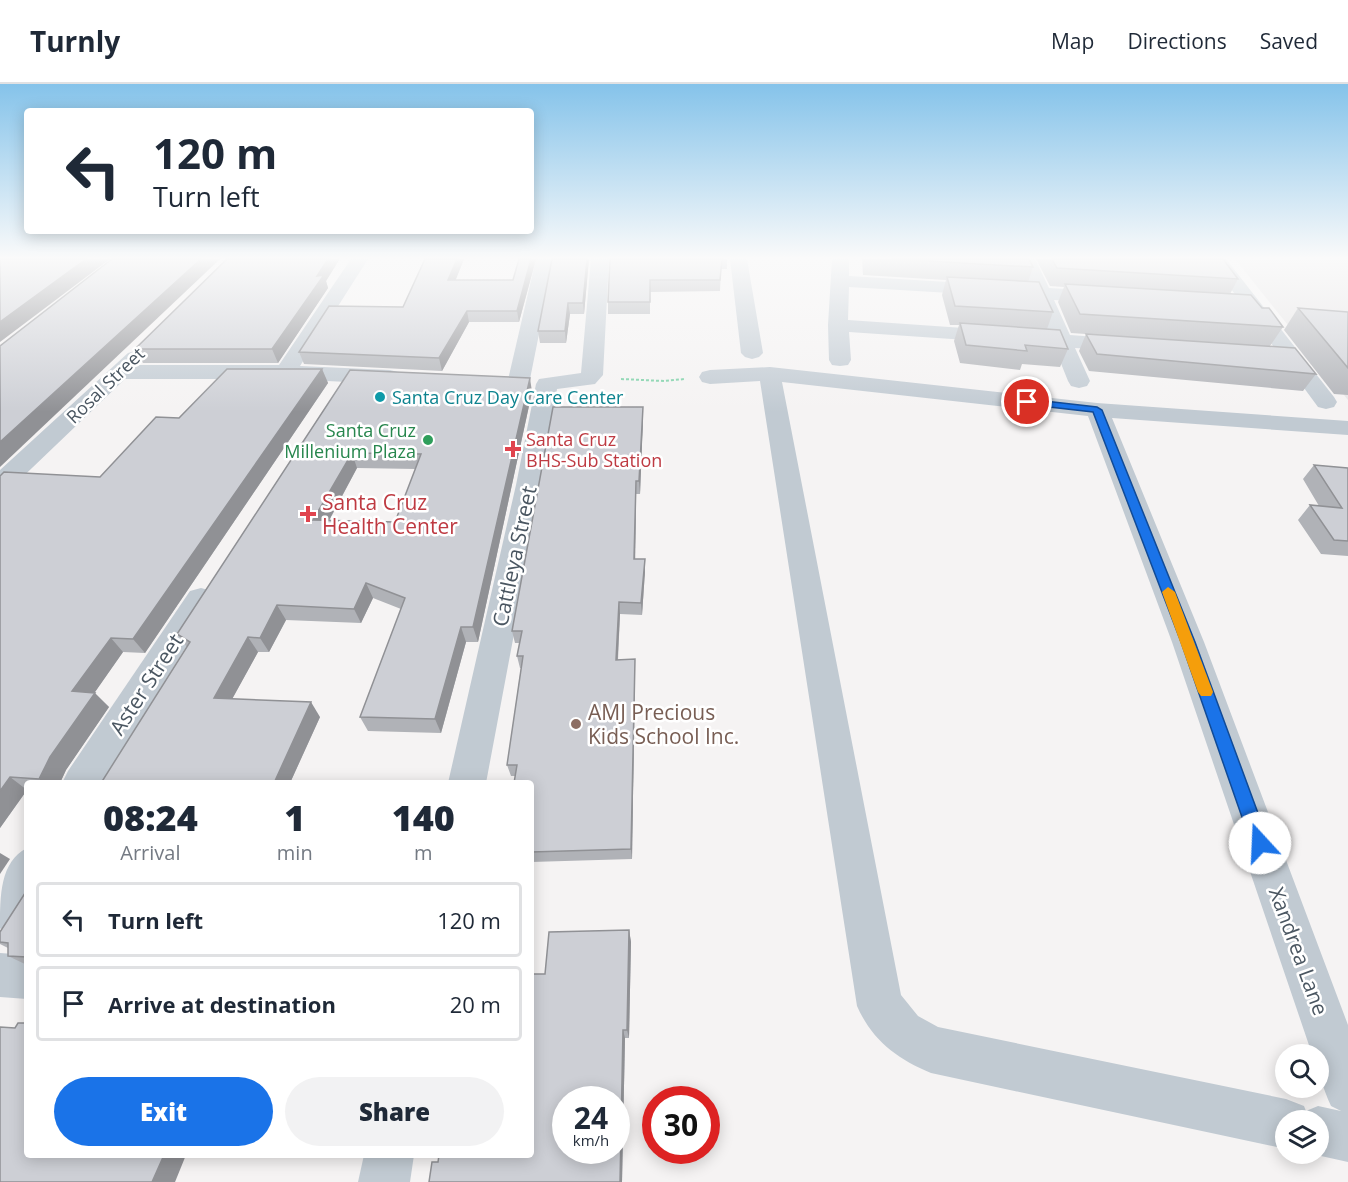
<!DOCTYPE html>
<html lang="en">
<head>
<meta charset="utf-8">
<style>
	:root { --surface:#fff; --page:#f2f2f3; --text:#1f2937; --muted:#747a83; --line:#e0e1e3; --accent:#1a73e8 }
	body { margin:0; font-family:"Open Sans",sans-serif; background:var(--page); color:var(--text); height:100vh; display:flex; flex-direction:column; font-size:22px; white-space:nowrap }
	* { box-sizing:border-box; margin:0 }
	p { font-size:20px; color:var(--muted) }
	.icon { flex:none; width:33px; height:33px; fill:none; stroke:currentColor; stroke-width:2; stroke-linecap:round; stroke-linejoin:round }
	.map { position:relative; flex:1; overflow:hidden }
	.details { position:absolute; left:24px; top:696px; width:510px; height:378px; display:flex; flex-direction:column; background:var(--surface); border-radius:6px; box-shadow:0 3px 15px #0003 }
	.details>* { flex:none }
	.top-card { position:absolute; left:24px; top:24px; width:510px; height:126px; border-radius:6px; box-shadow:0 3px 15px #0003; background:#fff; color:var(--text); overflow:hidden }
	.controls { position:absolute; left:1275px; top:960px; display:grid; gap:12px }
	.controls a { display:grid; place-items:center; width:54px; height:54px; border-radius:50%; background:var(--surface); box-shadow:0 3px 15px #0003; font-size:30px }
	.speed { position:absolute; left:552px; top:1002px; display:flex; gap:12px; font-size:30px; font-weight:700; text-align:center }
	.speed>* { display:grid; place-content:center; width:78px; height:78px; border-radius:50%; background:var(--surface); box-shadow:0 3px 15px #0003; line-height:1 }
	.speed small { font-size:15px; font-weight:400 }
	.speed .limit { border:9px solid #d22; background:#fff; color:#111 }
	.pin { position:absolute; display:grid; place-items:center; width:51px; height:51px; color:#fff; margin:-26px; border:3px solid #fff; border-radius:50%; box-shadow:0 2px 6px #0007 }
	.me { position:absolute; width:66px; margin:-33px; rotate:340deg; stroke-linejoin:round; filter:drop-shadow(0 0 4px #0008) }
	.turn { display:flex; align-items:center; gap:21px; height:126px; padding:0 30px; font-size:27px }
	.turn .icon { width:78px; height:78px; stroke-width:2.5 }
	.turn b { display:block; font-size:42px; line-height:51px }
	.eta { display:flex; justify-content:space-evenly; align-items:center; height:102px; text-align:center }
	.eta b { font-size:36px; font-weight:800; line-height:42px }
	.button { display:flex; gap:12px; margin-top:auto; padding:12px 30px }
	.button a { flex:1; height:69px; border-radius:36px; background:var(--accent); color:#fff; font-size:24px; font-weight:800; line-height:69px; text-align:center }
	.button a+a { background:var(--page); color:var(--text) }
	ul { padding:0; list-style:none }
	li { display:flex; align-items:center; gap:18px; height:75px; margin:0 12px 9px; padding:0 18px; border:3px solid var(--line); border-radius:6px }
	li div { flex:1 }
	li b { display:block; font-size:22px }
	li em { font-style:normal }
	header { display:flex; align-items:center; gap:36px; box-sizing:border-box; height:84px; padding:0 30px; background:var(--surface); border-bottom:2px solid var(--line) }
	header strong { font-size:28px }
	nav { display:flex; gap:33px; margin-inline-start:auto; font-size:21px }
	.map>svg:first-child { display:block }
</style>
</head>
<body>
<header>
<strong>Turnly</strong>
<nav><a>Map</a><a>Directions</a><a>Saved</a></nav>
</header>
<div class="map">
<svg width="1348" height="1098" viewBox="0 0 1348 1098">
	<rect width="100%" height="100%" fill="#f5f3f3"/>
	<!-- education -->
	<polygon fill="#e6e4e5" points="1235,175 1348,175 1348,316"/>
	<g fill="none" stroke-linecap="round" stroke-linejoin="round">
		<!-- path -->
		<polyline stroke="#7ad0a6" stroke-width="2" stroke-dasharray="3 2" stroke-linecap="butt" points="621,295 664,297 685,295"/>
		<!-- street -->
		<g fill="#c1cad2" fill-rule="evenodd">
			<polygon points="351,175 368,175 300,282 390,286 398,288 401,293 398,298 390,300 285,295 125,295 9,406 0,408 0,386 128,269 135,267 142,269 146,273 138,281 279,281"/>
			<polygon points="536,175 554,175 529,300 526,305 518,307 510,305 507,300"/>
			<polygon points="591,175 609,175 603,291 595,300 557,305 542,401 486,699 448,699 516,401 536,300 539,295 581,289"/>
			<polygon points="730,175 747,175 763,269 759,273 752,275 745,273 741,269"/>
			<path d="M832,175h17v17l181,11 -12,-28h17l14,29 54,3 7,2 2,4 -2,4 -7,2 -49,-3 16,35 54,4 7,2 3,4 -3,4 -7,2 -49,-3 15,33 -3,5 -8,2 -8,-2 -3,-5 -14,-35 -205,-14 2,28 -3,5 -8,1 -8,-1 -3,-5 -1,-35zM849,203l185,11 15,36 -201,-14z"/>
			<polygon points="1209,175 1226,175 1334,313 1337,318 1334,323 1326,325 1318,323"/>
			<path d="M770,283l327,36 251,18v14l-236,-17 92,224 144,383v137l-36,-8h6v-34h-32v29l-355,-76c-34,-14 -59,-33 -74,-67l-97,-625 -50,3 -8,-2 -3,-5 3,-5 8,-2zM782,298l306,34 84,226 140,412h6c0,20 5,34 13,52l10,5 -23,-5 -12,5 -2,-5 -18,-7 -348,-72 -20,-11 -17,-21z"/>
			<polygon points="201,504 212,507 216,515 101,699 62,699 68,687 190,507"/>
			<path d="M27,764c0,33 9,66 -27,81 0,-34 0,-67 27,-81z"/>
			<polygon points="0,869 27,871 27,915 0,913"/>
			<polygon points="364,1071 414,1071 410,1098 358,1098"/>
		</g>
	</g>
	<!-- wall -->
	<g fill="#b0b2b7" fill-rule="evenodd">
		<polygon points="464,175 455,196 513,196 519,175 536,175 519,238 469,238 442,287 304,280 299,268 403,223"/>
		<polygon points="552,175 589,175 584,230 570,230 566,259 540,259 538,247"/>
		<polygon points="610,175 727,175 727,185 721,185 720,207 650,208 650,230 608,230 608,218"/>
		<polygon points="862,175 1029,175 1033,183 1028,198 1053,228 1047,245 1068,265 1060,283 1022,280 1020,286 960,279 954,257 959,241 950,241 942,211 946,196 863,191"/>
		<polygon points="1036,175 1223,175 1238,195 1230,210 1262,224 1283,243 1270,262 1316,290 1303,307 1089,287 1079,267 1086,250 1071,249 1058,218 1064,203 1050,202"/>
		<polygon points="339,176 326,197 328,204 278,279 143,279 135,265"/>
		<polygon points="1298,224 1348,228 1348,311 1334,310 1284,246"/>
		<polygon points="322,285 328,299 145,569 123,568 94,609 109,623 66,686 60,699 27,699 27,706 0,744 0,392 100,393 179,334"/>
		<path d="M350,286l182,22 -54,250h-12l-25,91 -73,-2 -8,-14 41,-108 -28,-11 -12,25 -75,-3 -17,32h-11l-26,47 88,18 -30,66h-189l86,-136 -10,-13zM357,384l59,1 -21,53 -66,-1z"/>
		<polygon points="643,323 643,335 640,410 636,410 635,475 645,475 645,487 642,531 620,530 618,576 635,587 632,775 531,778 531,699 515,692 511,692 507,681 521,584 520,584 517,572 520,559 515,559 512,547"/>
		<polygon points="1314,381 1348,384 1348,472 1321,470 1298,436 1310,421 1319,422 1303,395"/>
		<polygon points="27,806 27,881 8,872 8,864 0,860 0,848"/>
		<polygon points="629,846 631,858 629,954 625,954 622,1098 429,1098 438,1078 545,890"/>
	</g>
	<!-- shaded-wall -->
	<g fill="#909195">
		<polygon points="86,175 110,175 0,258 0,238"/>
		<polygon points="201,175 220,175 0,383 0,358"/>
		<polygon points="328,175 339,175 339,176 326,197 328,204 278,279 272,265 317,192"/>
		<polygon points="457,175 464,175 451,208 448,196"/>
		<polygon points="531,175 536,175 519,238 517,227"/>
		<polygon points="587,175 589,175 584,230 583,219"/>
		<polygon points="568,219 570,230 566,259 565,247"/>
		<polygon points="467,227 469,238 442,287 439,274"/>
		<polygon points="322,285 328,299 145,569 133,555"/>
		<polygon points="530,294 532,308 478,558 473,543"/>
		<polygon points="643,323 643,335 640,410 639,397"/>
		<polygon points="352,369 357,384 321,451 313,436"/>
		<polygon points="636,397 636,410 635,487 634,475"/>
		<polygon points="645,475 645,487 642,531 641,519"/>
		<polygon points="366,499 373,514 361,539 354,525"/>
		<polygon points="619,518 620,530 617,587 616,576"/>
		<polygon points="277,521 286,536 269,568 260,554"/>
		<polygon points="461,543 466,558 441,649 435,635"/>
		<polygon points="248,553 258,568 225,628 214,614"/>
		<polygon points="111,554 123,568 86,621 72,607"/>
		<polygon points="635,575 635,587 632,775 631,765"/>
		<polygon points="95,609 109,623 66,686 60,699 44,699 39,695 50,673"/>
		<polygon points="311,618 320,633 290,699 274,699"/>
		<polygon points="10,693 27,706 0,744 0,707"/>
		<polygon points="0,769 10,775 0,790"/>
		<polygon points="629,846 631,858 629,954 627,946"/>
		<polygon points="623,946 625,954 622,1098 620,1098"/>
		<polygon points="164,1071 186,1071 175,1098 152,1098"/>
	</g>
	<!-- building -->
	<g fill="#cdcfd5" stroke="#909195" stroke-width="1.5" fill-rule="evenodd">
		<polygon points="0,175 86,175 0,238"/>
		<polygon points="112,175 201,175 0,358 0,262"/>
		<polygon points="227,175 328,175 317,192 324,191 272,265 135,265"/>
		<polygon points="425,175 457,175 448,196 513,196 519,175 531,175 517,227 467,227 439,274 299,268 329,222 403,223"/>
		<polygon points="552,175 587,175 583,219 568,219 565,247 538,247"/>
		<polygon points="610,175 722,175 720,196 650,196 650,218 608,218"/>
		<polygon points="892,175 1029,175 1033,183"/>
		<polygon points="1052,175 1223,175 1238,195 1057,184"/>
		<polygon points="947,193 1039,198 1053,228 955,222"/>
		<polygon points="1065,200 1251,211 1262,224 1269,224 1283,243 1080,230"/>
		<polygon points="1298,224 1348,228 1348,284"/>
		<polygon points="960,239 1060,246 1068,265 1025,261 1027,267 966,261"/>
		<polygon points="1086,250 1295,264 1316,290 1097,270"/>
		<polygon points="227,285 322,285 133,555 111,554 72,607 95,609 50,673 39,695 10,693 0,707 0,392 4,388 100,393 156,333 179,334"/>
		<path d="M350,286l180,8 -57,249h-12l-26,92 -75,-2 45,-119 -39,-15 -12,26 -77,-4 -17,33 -12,-1 -34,61 97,4 -37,81h-173l89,-141 -13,-8zM352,369l69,1 -26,68 -82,-2z"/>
		<polygon points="553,323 643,323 639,397 636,397 634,475 645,475 641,519 619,518 616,576 635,575 631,765 531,768 531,699 514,699 517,681 507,681 523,572 517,572 522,547 512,547"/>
		<polygon points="1314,381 1348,384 1348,457 1334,456 1310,421 1342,424"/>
		<polygon points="27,806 27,873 8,872 8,859 0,858 0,848"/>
		<path d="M629,846l-2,100h-4l-3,152h-191l3,-20h6l1,-7h92v-181h14l4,-42zM566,1016h50v50h-50z"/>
		<polygon points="18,939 27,939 27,1071 164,1071 152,1098 0,1098 0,943 15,944"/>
	</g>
	<!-- sky -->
	<linearGradient id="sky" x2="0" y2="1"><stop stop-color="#85c3ea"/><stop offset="0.53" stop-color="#fafafa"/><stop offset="1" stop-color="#fafafa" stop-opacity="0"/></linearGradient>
	<rect width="1348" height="328" fill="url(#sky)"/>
	<!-- route -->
	<polygon fill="#1a73e8" stroke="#114b97" stroke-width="1.5" points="1027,315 1097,323 1102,326 1195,558 1269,759 1266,765 1260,767 1254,765 1251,759 1181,558 1093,328 1023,320 1022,318"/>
	<!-- slow -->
	<polygon fill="#f59e0b" points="1168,503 1175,508 1213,608 1211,612 1201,612 1198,608 1162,508"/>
	<!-- markers -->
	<circle fill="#0f9aa8" stroke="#fff" stroke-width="2" cx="380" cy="313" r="6"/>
	<circle fill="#2e9e5b" stroke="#fff" stroke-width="2" cx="428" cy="356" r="6"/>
	<g fill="#e0444e" stroke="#fff" stroke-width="2">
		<path d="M510 356h6v6h6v6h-6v6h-6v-6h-6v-6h6z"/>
		<path d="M305 421h6v6h6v6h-6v6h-6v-6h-6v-6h6z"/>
	</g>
	<circle fill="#8d6e63" stroke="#fff" stroke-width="2" cx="576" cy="640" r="6"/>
	<g text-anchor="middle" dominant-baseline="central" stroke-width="5" stroke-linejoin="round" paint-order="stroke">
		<!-- far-street labels -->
		<g font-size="18" fill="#4a5661" stroke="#fff">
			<text transform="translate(105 301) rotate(-44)">Rosal Street</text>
		</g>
		<!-- far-culture labels -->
		<g font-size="18" fill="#0d838f" stroke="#fff" text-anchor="start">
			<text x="392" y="313">Santa Cruz Day Care Center</text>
		</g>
		<!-- far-leisure labels -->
		<g font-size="18" fill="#27864d" stroke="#fff" text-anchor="end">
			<text x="416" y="346">Santa Cruz<tspan x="416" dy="21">Millenium Plaza</tspan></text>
		</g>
		<!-- far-health labels -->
		<g font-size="18" fill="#be3a42" stroke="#fff" text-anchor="start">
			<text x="526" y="355">Santa Cruz<tspan x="526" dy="21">BHS-Sub Station</tspan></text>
		</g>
		<!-- health labels -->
		<g font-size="21" fill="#be3a42" stroke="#fff" text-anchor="start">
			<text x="322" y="418">Santa Cruz<tspan x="322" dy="24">Health Center</tspan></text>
		</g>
		<!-- street labels -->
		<g font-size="21" fill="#4a5661" stroke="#fff">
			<text transform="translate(514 472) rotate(-78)">Cattleya Street</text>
			<text transform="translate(146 600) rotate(-57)">Aster Street</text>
			<text transform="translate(1299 867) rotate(70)">Xandrea Lane</text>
		</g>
		<!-- education labels -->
		<g font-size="21" fill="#785e54" stroke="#fff" text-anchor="start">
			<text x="588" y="628">AMJ Precious<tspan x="588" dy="24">Kids School Inc.</tspan></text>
		</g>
	</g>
</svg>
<div class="controls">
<a><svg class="icon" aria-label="search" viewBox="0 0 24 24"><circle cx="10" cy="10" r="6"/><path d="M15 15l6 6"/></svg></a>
<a><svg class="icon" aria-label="layers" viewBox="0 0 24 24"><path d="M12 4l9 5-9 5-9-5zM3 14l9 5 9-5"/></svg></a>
</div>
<div class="speed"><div>24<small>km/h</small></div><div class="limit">30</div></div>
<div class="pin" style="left:1027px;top:318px;background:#d93025"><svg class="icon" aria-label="arrive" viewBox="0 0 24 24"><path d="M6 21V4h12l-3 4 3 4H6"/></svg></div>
<svg class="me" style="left:1260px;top:759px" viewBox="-20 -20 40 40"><circle r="19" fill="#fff"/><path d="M0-13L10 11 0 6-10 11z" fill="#1a73e8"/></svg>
<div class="top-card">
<div class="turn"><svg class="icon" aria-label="left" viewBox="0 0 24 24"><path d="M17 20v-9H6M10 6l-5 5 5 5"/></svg><div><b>120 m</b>Turn left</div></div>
</div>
<section class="details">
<div class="eta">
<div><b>08:24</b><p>Arrival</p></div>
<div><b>1</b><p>min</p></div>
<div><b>140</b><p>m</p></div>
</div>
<ul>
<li><svg class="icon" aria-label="left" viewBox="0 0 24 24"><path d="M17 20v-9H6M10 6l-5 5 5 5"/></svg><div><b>Turn left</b></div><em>120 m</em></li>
<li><svg class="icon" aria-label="arrive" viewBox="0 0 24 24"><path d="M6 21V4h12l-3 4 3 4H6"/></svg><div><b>Arrive at destination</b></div><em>20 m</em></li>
</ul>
<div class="button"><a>Exit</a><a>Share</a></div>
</section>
</div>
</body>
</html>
